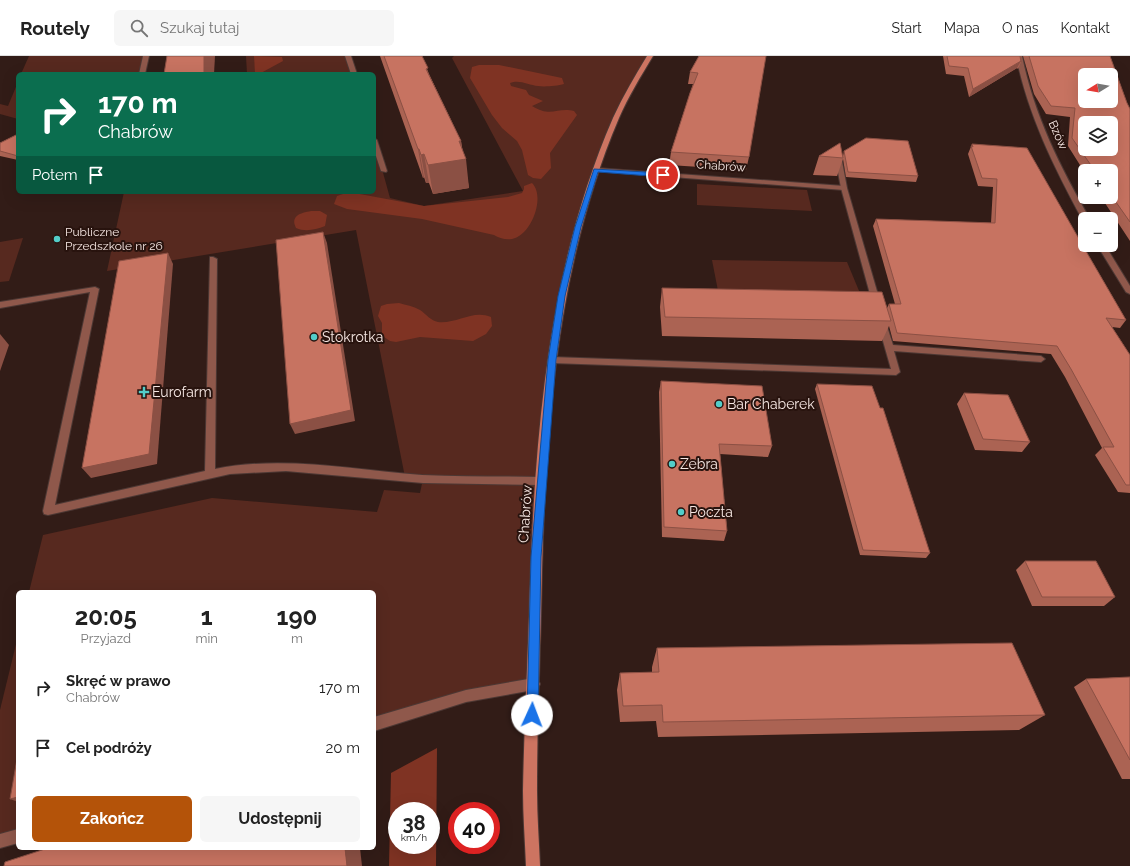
<!DOCTYPE html>
<html lang="pl">
<head>
<meta charset="utf-8">
<style>
	:root { --surface:#fff; --page:#f6f6f6; --text:#222; --muted:#767676; --line:#e0e0e0; --accent:#b45309 }
	body { margin:0; font-family:Raleway,sans-serif; background:var(--page); color:var(--text); height:100vh; display:flex; flex-direction:column; font-size:15px; white-space:nowrap }
	* { box-sizing:border-box; margin:0 }
	p { font-size:13px; color:var(--muted) }
	.icon { flex:none; width:22px; height:22px; fill:none; stroke:currentColor; stroke-width:2; stroke-linecap:round; stroke-linejoin:round }
	.map { position:relative; flex:1; overflow:hidden }
	.details { position:absolute; left:16px; top:534px; width:360px; height:260px; display:flex; flex-direction:column; background:var(--surface); border-radius:6px; box-shadow:0 4px 16px #0002 }
	.details>* { flex:none }
	.banner { position:absolute; left:16px; top:16px; width:360px; height:122px; border-radius:6px; box-shadow:0 4px 16px #0002; background:#0b6e4f; color:#fff; overflow:hidden }
	.needle { width:26px; rotate:259deg }
	.tools { position:absolute; left:1078px; top:12px; display:grid; gap:8px }
	.tools a { display:grid; place-items:center; width:40px; height:40px; border-radius:6px; background:var(--surface); box-shadow:0 4px 16px #0002; font-size:20px }
	.speed { position:absolute; left:388px; top:746px; display:flex; gap:8px; font-size:20px; font-weight:700; text-align:center }
	.speed>* { display:grid; place-content:center; width:52px; height:52px; border-radius:50%; background:var(--surface); box-shadow:0 4px 16px #0002; line-height:1 }
	.speed small { font-size:10px; font-weight:400 }
	.speed .limit { border:6px solid #d22; background:#fff; color:#111 }
	.pin { position:absolute; display:grid; place-items:center; width:34px; height:34px; color:#fff; margin:-17px; border:2px solid #fff; border-radius:50%; box-shadow:0 1px 4px #0007 }
	.me { position:absolute; width:44px; margin:-22px; rotate:2deg; stroke-linejoin:round; filter:drop-shadow(0 0 3px #0008) }
	.turn { display:flex; align-items:center; gap:14px; height:84px; padding:0 16px; font-size:18px }
	.turn .icon { width:52px; height:52px; stroke-width:2.5 }
	.turn b { display:block; font-size:28px; line-height:34px }
	.then { display:flex; align-items:center; height:38px; padding:0 16px; background:#0003; gap:8px; font-size:15px }
	.eta { display:flex; justify-content:space-evenly; align-items:center; height:68px; text-align:center }
	.eta b { font-size:24px; font-weight:700; line-height:28px }
	.action { display:flex; gap:8px; margin-top:auto; padding:8px 16px }
	.action a { flex:1; height:46px; border-radius:6px; background:var(--accent); color:#fff; font-size:16px; font-weight:700; line-height:46px; text-align:center }
	.action a+a { background:var(--page); color:var(--text) }
	ul { padding:0; list-style:none }
	li { display:flex; align-items:center; gap:12px; height:60px; padding:0 16px }
	li div { flex:1 }
	li b { display:block; font-size:15px }
	li em { font-style:normal }
	header { display:flex; align-items:center; gap:24px; box-sizing:border-box; height:56px; padding:0 20px; background:var(--surface); border-bottom:1px solid var(--line) }
	header strong { font-size:19px }
	nav { display:flex; gap:22px; margin-inline-start:auto; font-size:14px }
	.search { width:280px; height:36px; background:var(--page); display:flex; align-items:center; gap:10px; box-sizing:border-box; padding:0 14px; border-radius:6px; color:var(--muted); font-size:15px }
	.map>svg:first-child { display:block }
</style>
</head>
<body>
<header>
<strong>Routely</strong>
<div class="search"><svg class="icon" aria-label="search" viewBox="0 0 24 24"><circle cx="10" cy="10" r="6"/><path d="M15 15l6 6"/></svg>Szukaj tutaj</div>
<nav><a>Start</a><a>Mapa</a><a>O nas</a><a>Kontakt</a></nav>
</header>
<div class="map">
<svg width="1130" height="810" viewBox="0 0 1130 810">
	<rect width="100%" height="100%" fill="#321c17"/>
	<!-- green -->
	<g fill="#57291f">
		<polygon points="29,0 146,0 142,18 21,18"/>
		<polygon points="246,0 348,0 354,18 247,18"/>
		<polygon points="454,0 650,0 628,38 590,131 552,304 534,628 374,668 374,536 29,536 43,479 212,442 377,456 384,434 420,437 423,423 405,421 356,174 107,215 124,136 374,136 374,84 390,142 424,150 523,135 452,2"/>
		<polygon points="18,26 18,63 0,58 0,48 8,50"/>
		<polygon points="697,128 807,134 812,155 697,149"/>
		<polygon points="23,182 9,225 0,226 0,186"/>
		<polygon points="712,204 847,206 862,242 719,240"/>
		<polygon points="18,580 18,780 0,785 0,654"/>
	</g>
	<!-- forest -->
	<g fill="#7f3323" fill-rule="evenodd">
		<polygon points="254,0 282,1 283,5 259,18 255,17"/>
		<path d="M479,9h20l63,13 2,6c-7,2 -20,3 -26,2 -9,-1 -19,-7 -28,-3l1,3 15,4 3,5 14,6 -11,5c19,12 25,1 42,5l3,4 -27,38 1,15 -10,11 -8,-1 -5,-3 -6,-25 -5,-9 -15,-13 -10,-13 -22,-37 2,-11z"/>
		<path d="M532,127c14,14 -1,53 -20,56 -7,1 -13,-1 -18,-4l-72,-16 -75,-10 -13,-5 3,-8 12,-4 75,14 84,-9 14,-4 2,-4v-3z"/>
		<path d="M311,155h9l7,4 -2,11c-10,4 -20,6 -29,2 -6,-12 4,-15 15,-17z"/>
		<path d="M399,247c7,2 14,3 21,7 6,4 11,11 18,12 19,2 35,-13 53,-5l1,9 -6,8 -13,7 -53,-4 -24,5 -6,-1 -6,-4 -2,-4v-10l-4,-7 3,-10 6,-2z"/>
		<path d="M437,692l-1,118h-47l2,-93zM397,755h34v34h-34z"/>
	</g>
	<g fill="none" stroke-linecap="round" stroke-linejoin="round">
		<!-- lane casing -->
		<g stroke="#4d3834" stroke-width="2">
			<g id="lane">
				<polygon points="143,0 149,0 145,18 139,18"/>
				<polygon points="345,0 351,0 357,18 351,18"/>
				<polygon points="374,82 377,84 387,115 386,116 381,115 374,94"/>
				<polygon points="838,98 841,100 847,132 881,249 880,251 874,251 873,249 841,132 835,100"/>
				<path d="M210,201h3l4,2 -2,210c68,-14 139,1 207,6 39,2 79,1 119,2l4,1 1,3 -1,3 -4,1 -118,-2 -137,-12 -56,3 -182,41 -4,-1 -1,-3 47,-219 -90,16v-6l95,-15 4,2 -44,216 150,-34z"/>
				<polygon points="881,261 885,264 893,289 1041,300 1045,303 1041,306 894,295 900,316 896,319 552,307 548,304 552,301 891,313 877,264"/>
				<polygon points="534,622 538,624 540,628 538,632 534,634 466,646 374,675 374,661 466,634"/>
				<polygon points="18,773 18,787 0,792 0,778"/>
			</g>
		</g>
		<!-- street casing -->
		<g stroke="#4d3834" stroke-width="2">
			<g id="street">
				<path d="M1016,0h6c12,59 38,111 68,163h-5v2l-3,-2c-28,-52 -54,-104 -66,-163z"/>
				<polygon points="596,112 844,130 847,132 844,134 594,115 594,113"/>
				<polygon points="1097,189 1105,189 1130,230 1130,238 1126,236"/>
			</g>
		</g>
		<!-- secondary casing -->
		<g stroke="#4d3834" stroke-width="2">
			<path id="secondary" d="M647,0h6c-12,20 -25,41 -34,62 -67,157 -75,331 -78,498 -2,59 -4,117 -4,175 0,25 2,50 3,75h-14c-1,-25 -3,-50 -3,-75 1,-58 4,-117 6,-175 5,-168 16,-342 84,-498 10,-22 22,-42 34,-62z"/>
		</g>
		<!-- lane -->
		<use href="#lane" fill="#8f584b" fill-rule="evenodd"/>
		<!-- street -->
		<use href="#street" fill="#8f584b" fill-rule="evenodd"/>
		<!-- secondary -->
		<use href="#secondary" fill="#cd7461" fill-rule="evenodd"/>
	</g>
	<!-- wall -->
	<g fill="#ab6353">
		<polygon points="380,0 422,0 429,18 461,85 469,132 433,138 429,127 426,127 424,121 423,122"/>
		<polygon points="699,0 749,101 746,114 669,109 671,96 693,28 688,28 690,16"/>
		<polygon points="943,0 1020,0 1021,6 1018,13 1017,12 969,41 964,20 946,18"/>
		<polygon points="1023,0 1110,0 1127,47 1130,53 1130,185 1101,141 1111,141 1111,115 1085,115 1085,117 1068,90 1070,61 1046,58 1034,38"/>
		<polygon points="18,78 18,104 0,100 0,87"/>
		<polygon points="972,88 1090,202 1126,264 1120,272 1112,271 1130,299 1130,437 1118,436 1095,399 1102,392 1065,321 1051,298 893,285 889,270 882,285 662,280 660,251 662,232 887,252 889,248 895,248 873,170 876,163 991,167 993,131 978,130 968,98"/>
		<polygon points="844,95 918,120 916,126 846,121 843,103 837,120 813,119 819,100 843,100"/>
		<polygon points="661,325 772,390 768,401 720,398 727,475 724,485 662,481 659,336"/>
		<polygon points="817,328 930,497 926,502 860,499 815,333"/>
		<polygon points="964,337 1030,386 1022,396 975,394 957,348"/>
		<polygon points="1025,505 1115,541 1104,550 1032,550 1016,514"/>
		<polygon points="657,592 1045,659 1019,674 658,681 656,665 620,666 617,634 620,617 652,616 652,611"/>
		<polygon points="1130,621 1130,723 1122,723 1074,631 1086,623"/>
	</g>
	<!-- shaded-wall -->
	<g fill="#8b5044">
		<polygon points="204,0 215,0 214,18 204,18"/>
		<polygon points="1021,5 1017,12 969,41 973,33"/>
		<polygon points="459,85 461,85 463,104 466,103 469,132 433,138 428,109"/>
		<polygon points="418,93 419,93 424,121 423,122"/>
		<polygon points="424,98 429,127 426,127 421,99"/>
		<polygon points="323,176 327,187 355,365 295,378 290,368"/>
		<polygon points="168,197 173,208 157,408 91,422 82,412"/>
		<polygon points="0,278 9,289 0,315"/>
		<polygon points="18,741 18,746 10,743"/>
		<polygon points="345,792 360,792 362,810 347,810"/>
	</g>
	<!-- building -->
	<g fill="#c77361" stroke="#8b5044" fill-rule="evenodd">
		<polygon points="167,0 204,0 204,18 164,18"/>
		<polygon points="384,0 422,0 428,12 426,13 461,85 459,85 466,103 428,109 424,98 421,99 419,93 418,93"/>
		<polygon points="699,0 766,0 749,101 671,96 690,37 698,17 690,16"/>
		<polygon points="947,0 1020,0 1021,6 1021,5 973,33 968,12 949,10"/>
		<path d="M1029,0h81l17,47 3,6v113l-19,-27v-24h-16l-23,-33 3,-30 -24,-2 -13,-20zM1085,19h26v26h-26zM1085,67h26v26h-26z"/>
		<polygon points="18,78 18,100 0,95 0,87"/>
		<polygon points="866,82 908,85 918,120 848,116 844,95"/>
		<polygon points="840,87 843,102 819,100"/>
		<polygon points="972,88 1027,92 1090,202 1126,264 1106,262 1130,299 1130,429 1126,429 1103,391 1114,391 1071,313 1057,290 897,277 889,248 901,248 876,163 995,167 997,123 982,122 971,90 973,91"/>
		<polygon points="323,176 351,354 290,368 276,184"/>
		<polygon points="168,197 149,398 82,412 119,205"/>
		<polygon points="662,232 882,236 891,265 665,261"/>
		<polygon points="661,325 762,330 772,390 719,388 727,475 664,471"/>
		<polygon points="817,328 872,330 880,352 883,352 930,497 863,494"/>
		<polygon points="964,337 1008,339 1030,386 983,383"/>
		<polygon points="1025,505 1096,505 1115,541 1042,541"/>
		<polygon points="1012,587 1045,659 663,666 662,649 623,650 620,617 659,616 657,592"/>
		<polygon points="1130,621 1130,704 1086,623"/>
		<polygon points="17,703 18,703 18,741 10,743"/>
		<polygon points="48,792 345,792 347,810 4,810 5,806"/>
	</g>
	<!-- route -->
	<polygon fill="#1a73e8" stroke="#114b97" points="594,113 663,117 666,119 663,121 598,116 581,171 565,240 556,304 541,501 538,659 537,663 532,665 528,663 527,659 531,501 548,304 558,240 575,171"/>
	<!-- markers -->
	<g fill="#53cdc9" stroke="#28130e" stroke-width="1.5">
		<circle cx="57" cy="183" r="4"/>
		<circle cx="314" cy="281" r="4"/>
		<path d="M142 330h4v4h4v4h-4v4h-4v-4h-4v-4h4z"/>
		<circle cx="719" cy="348" r="4"/>
		<circle cx="672" cy="408" r="4"/>
		<circle cx="681" cy="456" r="4"/>
	</g>
	<g text-anchor="middle" dominant-baseline="central" stroke-width="4" stroke-linejoin="round" paint-order="stroke">
		<!-- far-street labels -->
		<g font-size="12" fill="#f6e7e3" stroke="#28130e">
			<text transform="translate(1058 79) rotate(66)">Bzów</text>
			<text transform="translate(721 110) rotate(4)">Chabrów</text>
		</g>
		<!-- far-poi labels -->
		<g font-size="12" fill="#f6e7e3" stroke="#28130e" text-anchor="start">
			<text x="65" y="176">Publiczne<tspan x="65" dy="14">Przedszkole nr 26</tspan></text>
		</g>
		<!-- poi labels -->
		<g font-size="14" fill="#f6e7e3" stroke="#28130e" text-anchor="start">
			<text x="322" y="281">Stokrotka</text>
			<text x="152" y="336">Eurofarm</text>
			<text x="727" y="348">Bar Chaberek</text>
			<text x="680" y="408">Zebra</text>
			<text x="689" y="456">Poczta</text>
		</g>
		<!-- street labels -->
		<g font-size="14" fill="#f6e7e3" stroke="#28130e">
			<text transform="translate(525 458) rotate(-86)">Chabrów</text>
		</g>
	</g>
</svg>
<div class="tools">
<a><svg class="needle" viewBox="-14 -14 28 28"><path d="M0-13l5 13h-10z" fill="#e53935"/><path d="M0 13l5-13h-10z" fill="#767676"/></svg></a>
<a><svg class="icon" aria-label="layers" viewBox="0 0 24 24"><path d="M12 4l9 5-9 5-9-5zM3 14l9 5 9-5"/></svg></a>
<a>+</a>
<a>−</a>
</div>
<div class="speed"><div>38<small>km/h</small></div><div class="limit">40</div></div>
<div class="pin" style="left:663px;top:119px;background:#d93025"><svg class="icon" aria-label="arrive" viewBox="0 0 24 24"><path d="M6 21V4h12l-3 4 3 4H6"/></svg></div>
<svg class="me" style="left:532px;top:659px" viewBox="-20 -20 40 40"><circle r="19" fill="#fff"/><path d="M0-13L10 11 0 6-10 11z" fill="#1a73e8"/></svg>
<div class="banner">
<div class="turn"><svg class="icon" aria-label="right" viewBox="0 0 24 24"><path d="M7 20v-9h11M14 6l5 5-5 5"/></svg><div><b>170 m</b>Chabrów</div></div>
<div class="then">Potem<svg class="icon" aria-label="arrive" viewBox="0 0 24 24"><path d="M6 21V4h12l-3 4 3 4H6"/></svg></div>
</div>
<section class="details">
<div class="eta">
<div><b>20:05</b><p>Przyjazd</p></div>
<div><b>1</b><p>min</p></div>
<div><b>190</b><p>m</p></div>
</div>
<ul>
<li><svg class="icon" aria-label="right" viewBox="0 0 24 24"><path d="M7 20v-9h11M14 6l5 5-5 5"/></svg><div><b>Skręć w prawo</b><p>Chabrów</p></div><em>170 m</em></li>
<li><svg class="icon" aria-label="arrive" viewBox="0 0 24 24"><path d="M6 21V4h12l-3 4 3 4H6"/></svg><div><b>Cel podróży</b></div><em>20 m</em></li>
</ul>
<div class="action"><a>Zakończ</a><a>Udostępnij</a></div>
</section>
</div>
</body>
</html>
